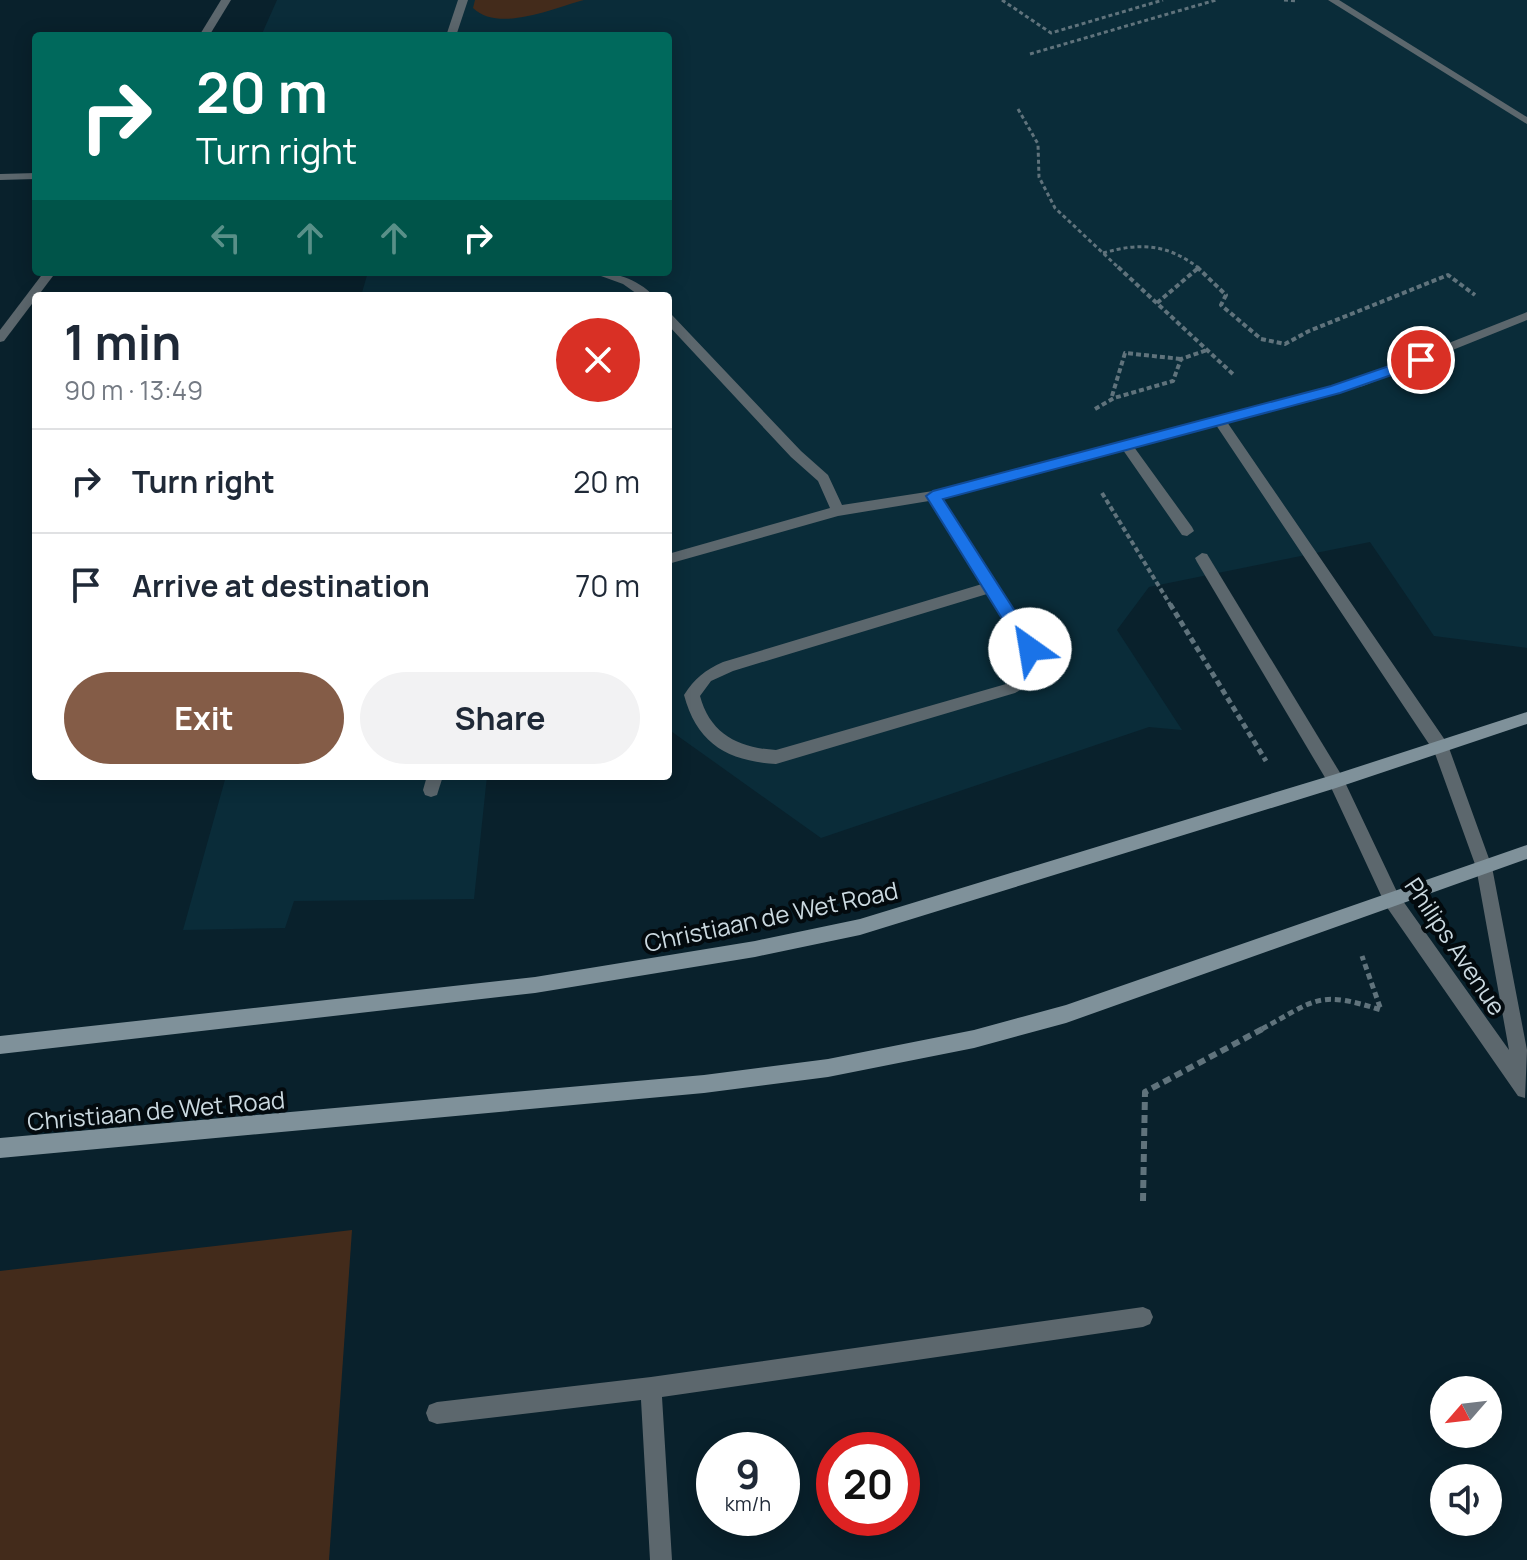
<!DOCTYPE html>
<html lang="en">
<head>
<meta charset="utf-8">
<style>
	:root { --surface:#fff; --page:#f2f2f3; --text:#1f2937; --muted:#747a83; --line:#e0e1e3; --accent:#845c47 }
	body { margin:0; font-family:Manrope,sans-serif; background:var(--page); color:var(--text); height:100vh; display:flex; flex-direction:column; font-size:30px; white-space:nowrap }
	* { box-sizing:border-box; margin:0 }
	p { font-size:26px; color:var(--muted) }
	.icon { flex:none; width:44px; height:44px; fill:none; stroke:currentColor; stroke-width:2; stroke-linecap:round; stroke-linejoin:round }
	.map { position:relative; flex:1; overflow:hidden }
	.side { position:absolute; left:32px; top:292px; width:640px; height:488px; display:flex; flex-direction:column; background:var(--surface); border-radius:8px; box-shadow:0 4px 20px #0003 }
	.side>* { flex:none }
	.guide { position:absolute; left:32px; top:32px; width:640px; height:244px; border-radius:8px; box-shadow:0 4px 20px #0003; background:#00695c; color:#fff; overflow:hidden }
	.needle { width:52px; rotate:242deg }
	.tools { position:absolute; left:1430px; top:1376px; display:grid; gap:16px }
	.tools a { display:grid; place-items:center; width:72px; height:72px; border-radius:50%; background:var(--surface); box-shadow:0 4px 20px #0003; font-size:40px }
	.speed { position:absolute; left:696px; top:1432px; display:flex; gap:16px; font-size:40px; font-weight:700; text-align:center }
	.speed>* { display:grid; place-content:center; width:104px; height:104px; border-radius:50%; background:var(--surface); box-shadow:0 4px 20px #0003; line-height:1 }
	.speed small { font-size:20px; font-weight:400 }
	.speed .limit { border:12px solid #d22; background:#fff; color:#111 }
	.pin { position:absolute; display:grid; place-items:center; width:68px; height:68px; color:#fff; margin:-34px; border:4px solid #fff; border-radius:50%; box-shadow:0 2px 8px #0007 }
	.me { position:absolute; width:88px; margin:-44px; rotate:328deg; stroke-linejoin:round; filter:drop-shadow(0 0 6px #0008) }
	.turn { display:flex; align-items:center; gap:28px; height:168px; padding:0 32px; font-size:36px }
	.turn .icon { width:104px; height:104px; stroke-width:2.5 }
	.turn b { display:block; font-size:56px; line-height:68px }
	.lanes { display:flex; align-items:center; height:76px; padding:0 32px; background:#0003; justify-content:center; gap:40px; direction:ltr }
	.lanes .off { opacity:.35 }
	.round { display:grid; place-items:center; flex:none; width:84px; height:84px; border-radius:42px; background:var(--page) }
	.overview { display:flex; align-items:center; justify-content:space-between; height:136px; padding:0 32px }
	h1 { font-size:48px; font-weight:700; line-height:60px }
	.cta { display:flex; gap:16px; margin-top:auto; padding:16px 32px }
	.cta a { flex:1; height:92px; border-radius:48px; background:var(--accent); color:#fff; font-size:32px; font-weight:700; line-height:92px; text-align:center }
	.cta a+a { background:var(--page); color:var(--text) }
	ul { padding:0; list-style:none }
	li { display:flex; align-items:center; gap:24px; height:104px; padding:0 32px; border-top:2px solid var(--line) }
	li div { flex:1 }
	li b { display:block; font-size:30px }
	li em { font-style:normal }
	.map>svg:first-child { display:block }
</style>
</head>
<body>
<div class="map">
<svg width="1527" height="1560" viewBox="0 0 1527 1560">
	<rect width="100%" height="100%" fill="#09212c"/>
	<!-- built -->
	<g fill="#0a2c39">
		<polygon points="277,0 1527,0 1527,648 1434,636 1370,542 1149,587 1117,630 1182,730 1149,727 821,838 668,729 668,296 361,296 368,272 668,272 668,36 261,36"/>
		<polygon points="226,776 487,776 474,899 294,901 285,928 183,930"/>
	</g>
	<!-- green -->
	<g fill="#432b1b">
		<path d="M475,0h109c-31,8 -85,33 -111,8z"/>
		<polygon points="352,1230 329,1560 0,1560 0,1271"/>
	</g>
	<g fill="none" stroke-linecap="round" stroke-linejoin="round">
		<!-- path-far3 -->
		<g stroke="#60737c" stroke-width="3" stroke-dasharray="4 3" stroke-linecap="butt">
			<polyline points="1002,0 1051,33 1163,0"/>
			<polyline points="1284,0 1298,1"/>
			<polyline points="1030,54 1216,0"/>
			<polyline points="1018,109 1038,144 1039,177 1055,208 1120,269"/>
			<path d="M1103,253c38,-11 65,-9 97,16"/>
		</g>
		<!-- path-far2 -->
		<g stroke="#60737c" stroke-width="4" stroke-dasharray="5 3" stroke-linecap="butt">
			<polyline points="1118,267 1235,376"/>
			<polyline points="1197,267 1226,295 1221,305 1261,339 1285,344 1309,331 1448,275 1475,295"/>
			<polyline points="1157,303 1197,269"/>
			<polyline points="1112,396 1125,353 1181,359"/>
			<polyline points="1095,409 1114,398 1173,381 1181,359 1207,350"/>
			<polyline points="1102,493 1171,606"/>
		</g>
		<!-- path-far1 -->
		<g stroke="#60737c" stroke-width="5" stroke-dasharray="6 4" stroke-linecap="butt">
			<polyline points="1170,604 1266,761"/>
			<path d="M1262,1029c55,-30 56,-39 119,-19l-19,-54"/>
		</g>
		<!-- path -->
		<polyline stroke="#60737c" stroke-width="6" stroke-dasharray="8 5" stroke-linecap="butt" points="1143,1201 1145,1092 1266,1027"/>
		<!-- service -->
		<g fill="#5c676d" fill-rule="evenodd">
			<polygon points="458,0 468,0 456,36 446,36"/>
			<polygon points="1328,0 1339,0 1527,117 1527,124"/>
			<path d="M590,272c25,0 46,6 64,24h-14l-17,-12z"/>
			<path d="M1527,312v8l-164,66 -136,36 220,321 2,5 -2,5h-12l-219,-328 -82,22 58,80 2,4 -7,5 -5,-1 -59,-85 -181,49 93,146 10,22 -13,16 -17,10 -239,71c-48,-3 -79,-20 -92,-69 11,-17 21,-25 39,-33l259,-78 -53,-83 -91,15 -170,48v-10l162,-46 -12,-27 -27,-24 -123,-132v-11l4,1 129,136 27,24 14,30 91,-14 422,-111zM987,594l36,57 6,15 -7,9 -16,9 -230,66c-37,-2 -66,-16 -76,-54l11,-15 22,-10z"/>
			<polygon points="1202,553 1207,554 1342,776 1344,781 1342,786 1336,788 1330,786 1197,562 1195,558"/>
			<polygon points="427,776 443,776 437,795 431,797 425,795 423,790"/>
			<polygon points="1143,1307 1150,1310 1153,1317 1150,1324 1143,1327 662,1397 672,1560 650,1560 641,1400 437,1424 429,1421 426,1413 429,1405 437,1402 651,1377"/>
		</g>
		<!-- minor -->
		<g fill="#5c676d" fill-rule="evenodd">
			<polygon points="221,0 231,0 209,36 199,36"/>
			<polygon points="36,173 36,179 0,180 0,174"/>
			<polygon points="44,272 56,272 4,341 0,342 0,330"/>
			<polygon points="1441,741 1447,743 1449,748 1492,867 1527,1050 1525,1098 1518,1096 1386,906 1328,781 1330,776 1336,774 1342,776 1398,894 1509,1050 1476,867 1433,748 1435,743"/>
		</g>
		<!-- secondary -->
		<g fill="#7f919a" fill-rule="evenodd">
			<polygon points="1527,712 1527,724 1336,788 860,935 755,957 535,993 0,1054 0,1036 535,977 755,941 860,919 1336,774"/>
			<polygon points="1527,845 1527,859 1066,1023 974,1048 828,1077 704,1093 0,1158 0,1138 704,1075 828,1059 974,1030 1066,1005"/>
		</g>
	</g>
	<!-- route -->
	<polygon fill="#1a73e8" stroke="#114b97" stroke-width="2" points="1421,355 1426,357 1426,363 1340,393 943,499 1036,644 1039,649 1030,656 1024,654 926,496 933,491 1331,386"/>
	<g text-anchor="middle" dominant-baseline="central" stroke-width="8" stroke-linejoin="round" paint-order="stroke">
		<!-- street labels -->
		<g font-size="24" fill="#cbd9e0" stroke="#030a0e">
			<text transform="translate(771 916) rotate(-12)">Christiaan de Wet Road</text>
			<text transform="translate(1456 946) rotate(56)">Philips Avenue</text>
			<text transform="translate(156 1110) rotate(-5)">Christiaan de Wet Road</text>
		</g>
	</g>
</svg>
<div class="tools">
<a><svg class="needle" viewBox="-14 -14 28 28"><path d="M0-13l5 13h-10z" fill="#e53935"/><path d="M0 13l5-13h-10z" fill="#747a83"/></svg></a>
<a><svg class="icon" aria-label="sound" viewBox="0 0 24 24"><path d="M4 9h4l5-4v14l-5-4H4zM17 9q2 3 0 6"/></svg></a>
</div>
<div class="speed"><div>9<small>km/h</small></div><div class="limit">20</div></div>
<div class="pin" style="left:1421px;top:360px;background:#d93025"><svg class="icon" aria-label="arrive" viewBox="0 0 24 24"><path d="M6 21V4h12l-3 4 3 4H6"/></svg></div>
<svg class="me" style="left:1030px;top:649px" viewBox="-20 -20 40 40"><circle r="19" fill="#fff"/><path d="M0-13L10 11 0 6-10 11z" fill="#1a73e8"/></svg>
<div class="guide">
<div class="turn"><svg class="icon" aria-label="right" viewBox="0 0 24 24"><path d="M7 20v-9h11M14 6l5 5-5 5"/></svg><div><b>20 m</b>Turn right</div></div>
<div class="lanes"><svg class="icon off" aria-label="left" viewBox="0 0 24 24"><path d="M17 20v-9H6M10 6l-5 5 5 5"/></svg><svg class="icon off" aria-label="ahead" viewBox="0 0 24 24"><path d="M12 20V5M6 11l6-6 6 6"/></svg><svg class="icon off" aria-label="ahead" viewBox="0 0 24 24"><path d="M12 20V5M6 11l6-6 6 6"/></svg><svg class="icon" aria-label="right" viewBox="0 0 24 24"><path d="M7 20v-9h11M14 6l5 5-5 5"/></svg></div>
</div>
<section class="side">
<div class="overview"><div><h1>1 min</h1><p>90 m · 13:49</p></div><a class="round" style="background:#d93025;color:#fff"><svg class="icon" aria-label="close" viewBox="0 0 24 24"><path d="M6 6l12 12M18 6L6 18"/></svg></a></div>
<ul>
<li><svg class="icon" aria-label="right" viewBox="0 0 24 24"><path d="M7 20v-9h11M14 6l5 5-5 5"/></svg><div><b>Turn right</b></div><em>20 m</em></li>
<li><svg class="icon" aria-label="arrive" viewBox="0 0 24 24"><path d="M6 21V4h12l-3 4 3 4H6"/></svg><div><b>Arrive at destination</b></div><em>70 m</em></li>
</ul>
<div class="cta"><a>Exit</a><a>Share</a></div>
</section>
</div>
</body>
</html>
